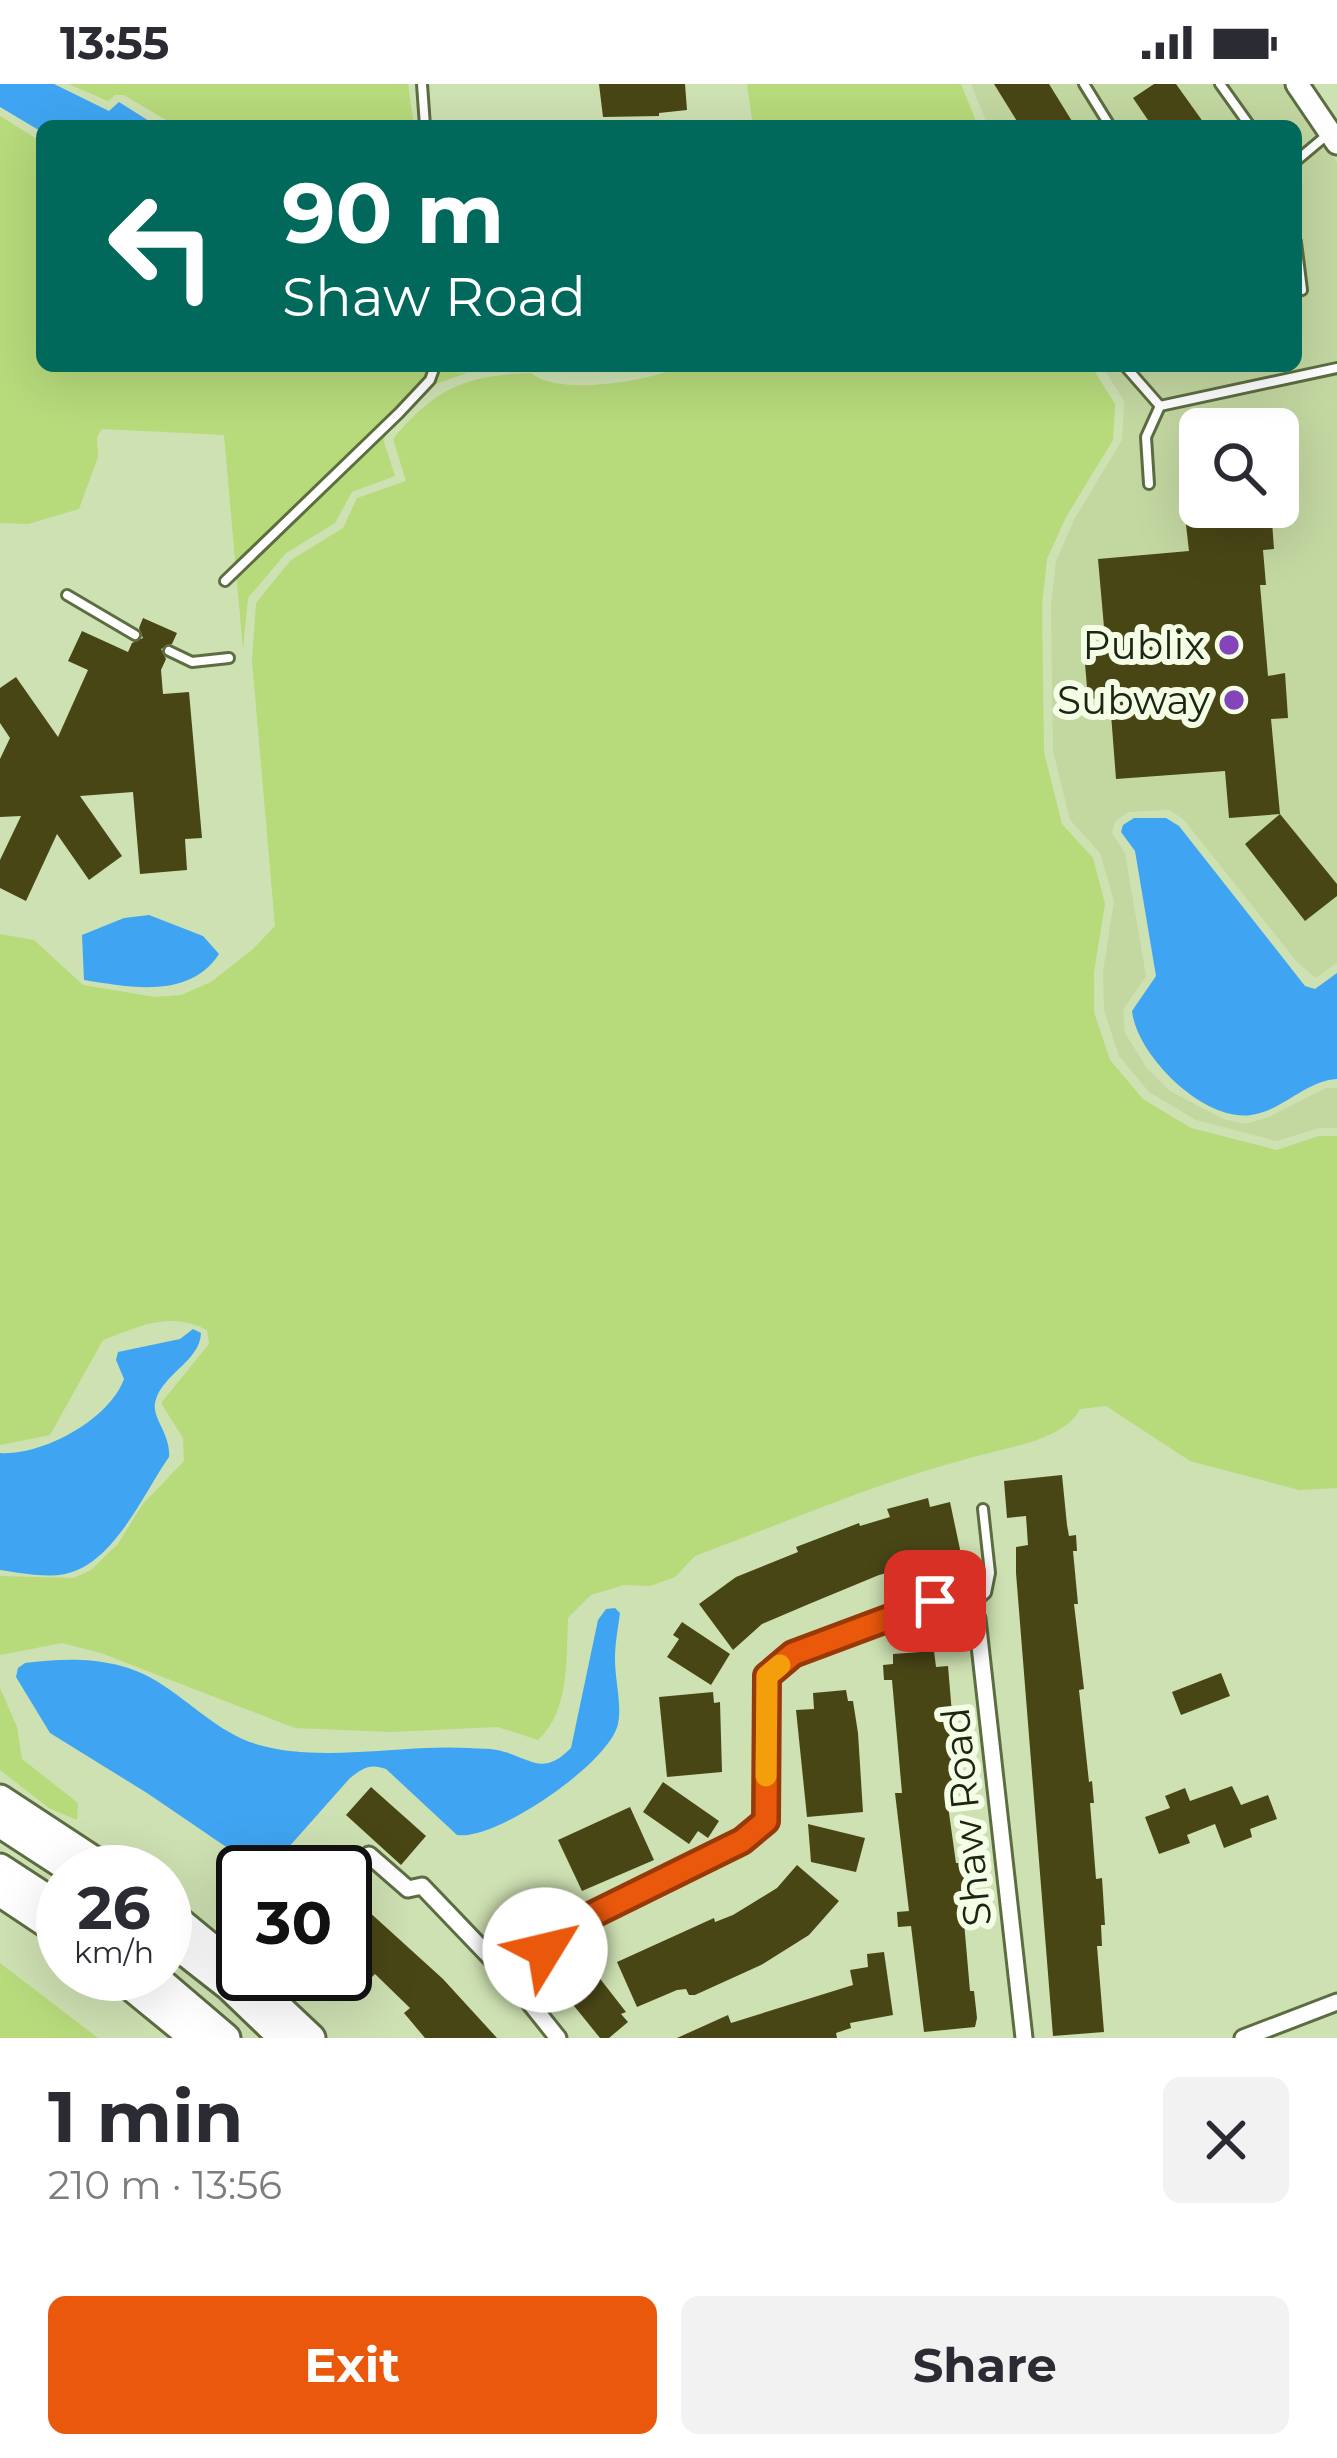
<!DOCTYPE html>
<html lang="en">
<head>
<meta charset="utf-8">
<style>
	:root { --surface:#fff; --page:#f2f2f3; --text:#2b2b33; --muted:#7c7c81; --accent:#ea580c }
	body { margin:0; font-family:Montserrat,sans-serif; background:var(--page); color:var(--text); height:100vh; display:flex; flex-direction:column; font-size:45px; white-space:nowrap }
	* { box-sizing:border-box; margin:0 }
	p { font-size:39px; color:var(--muted) }
	.icon { flex:none; width:66px; height:66px; fill:none; stroke:currentColor; stroke-width:2; stroke-linecap:round; stroke-linejoin:round }
	.map { position:relative; height:1954px; overflow:hidden }
	.details { display:flex; flex-direction:column; background:var(--surface); flex:1 }
	.details>* { flex:none }
	.guide { position:absolute; left:36px; top:36px; width:1266px; height:252px; border-radius:18px; box-shadow:0 12px 48px #0002; background:#00695c; color:#fff; overflow:hidden }
	.fabs { position:absolute; left:1179px; top:324px; display:grid; gap:24px }
	.fabs a { display:grid; place-items:center; width:120px; height:120px; border-radius:18px; background:var(--surface); box-shadow:0 12px 48px #0002; font-size:60px }
	.speed { position:absolute; left:36px; top:1761px; display:flex; gap:24px; font-size:60px; font-weight:700; text-align:center }
	.speed>* { display:grid; place-content:center; width:156px; height:156px; border-radius:50%; background:var(--surface); box-shadow:0 12px 48px #0002; line-height:1 }
	.speed small { font-size:30px; font-weight:400 }
	.speed .limit { border:6px solid #111; border-radius:18px; background:#fff; color:#111 }
	.pin { position:absolute; display:grid; place-items:center; width:102px; height:102px; color:#fff; margin:-51px; border-radius:24px; box-shadow:0 6px 18px #0006 }
	.me { position:absolute; width:132px; margin:-66px; rotate:54deg; stroke-linejoin:round; filter:drop-shadow(0 0 9px #0008) }
	.turn { display:flex; align-items:center; gap:42px; height:252px; padding:0 48px; font-size:54px }
	.turn .icon { width:156px; height:156px; stroke-width:2.5 }
	.turn b { display:block; font-size:84px; line-height:102px }
	.round { display:grid; place-items:center; flex:none; width:126px; height:126px; border-radius:18px; background:var(--page) }
	.overview { display:flex; align-items:center; justify-content:space-between; height:204px; padding:0 48px }
	h1 { font-size:72px; font-weight:700; line-height:90px }
	.button { display:flex; gap:24px; margin-top:auto; padding:24px 48px }
	.button a { flex:1; height:138px; border-radius:18px; background:var(--accent); color:#fff; font-size:48px; font-weight:700; line-height:138px; text-align:center }
	.button a+a { background:var(--page); color:var(--text) }
	.status { display:flex; justify-content:space-between; align-items:center; height:84px; padding:0 60px; background:var(--surface); direction:ltr }
	.status svg { height:33px; fill:currentColor }
	.map>svg:first-child { display:block }
</style>
</head>
<body>
<div class="status"><b>13:55</b><svg viewBox="0 0 49 12"><path d="M0 12V9h3v3zM5 12V6h3v6zM10 12V3h3v9zM15 12V0h3v12zM26 1h20v11H26zM47 4h2v5h-2z"/></svg></div>
<div class="map">
<svg width="1337" height="1954" viewBox="0 0 1337 1954">
	<rect width="100%" height="100%" fill="#cee1b2"/>
	<!-- built -->
	<path fill="#c3d7a1" fill-rule="evenodd" d="M971,0h313l53,78v801l-21,15 -18,-15 -114,-143 -14,-10 -41,2 -14,9 -3,12 13,20 21,123 -23,34 2,23 21,34 24,24 53,28 22,5 24,-7 57,-29h11v40h-18l-42,13 -81,-21 -47,-28 -30,-36 -15,-46 -1,-38 11,-71 -14,-48 -30,-33 -17,-69 -2,-146 5,-44 18,-41 48,-80 2,-39 -22,-35h194v-240h-308zM1200,345h78v78h-78z"/>
	<!-- green -->
	<g fill="#b7da7b">
		<polygon points="68,0 408,0 414,42 176,42 124,11 115,11 108,17"/>
		<polygon points="747,0 961,0 978,42 753,42"/>
		<polygon points="0,32 42,58 42,282 450,282 452,288 467,289 433,301 385,351 384,358 395,392 352,408 335,439 286,469 248,514 243,566 224,351 102,345 97,353 98,373 79,425 28,440 0,439"/>
		<path d="M682,282h409l24,38 -2,36 -47,77 -19,42 -5,46 2,147 18,72 31,34 12,46 -11,68v40l16,48 33,39 48,29 86,22 42,-14h18v352l-38,2 -109,-29 -84,-55 -26,3c-12,25 -54,35 -79,41 -107,25 -204,68 -306,106l-20,21 -25,9 -26,-1 -33,10 -23,23c-2,40 2,93 -30,122l-40,-13 -107,5 -96,-4 -194,-75 -39,-10 -62,12v-79l74,2 17,-8 27,-26 24,-39 42,-44 -1,-23 -22,-35 48,-59 -2,-14c-39,-19 -66,-4 -104,10l-53,95 -50,10v-511l34,6 49,45 72,12 26,-2 30,-13 41,-32 23,-24 -23,-265 4,-58 35,-43 52,-32 14,-30 49,-17 -13,-42c42,-51 73,-64 138,-66 29,24 118,8 151,-7z"/>
		<polygon points="0,1604 17,1643 22,1675 78,1719 77,1736 49,1724 0,1686"/>
		<polygon points="0,1879 98,1954 0,1954"/>
	</g>
	<!-- water -->
	<g fill="#3fa5f2">
		<polygon points="0,0 54,0 109,27 119,18 157,42 42,42 42,48 0,23"/>
		<path d="M1134,734h32l13,8 126,160 10,3 22,-16v106c-32,2 -55,32 -86,36 -47,7 -114,-59 -119,-104l24,-35 -21,-125 -14,-19 2,-7z"/>
		<path d="M149,831l54,21 16,18c-30,46 -90,33 -135,26l-2,-45 42,-17z"/>
		<path d="M193,1245l8,4c-1,29 -40,41 -46,70 -3,15 16,32 14,54 -26,37 -55,107 -104,117 -20,4 -45,-1 -65,-4v-117c42,3 109,-33 124,-74l-8,-19 2,-8 62,-13z"/>
		<path d="M615,1524l5,5c-2,15 -5,31 -5,46 0,21 7,46 3,65 -9,40 -123,117 -161,111l-71,-66c-16,-6 -23,-1 -36,9l-78,88 -15,2 -110,-75 -97,-60 -34,-56 2,-9 7,-5c45,-6 94,-6 133,19 34,21 62,52 101,63 64,18 144,-1 210,3 9,1 19,0 28,2 34,7 44,28 74,-2l27,-128 8,-11z"/>
	</g>
	<!-- building -->
	<g fill="#494616">
		<polygon points="599,0 685,0 687,26 659,29 659,32 603,33"/>
		<polygon points="994,0 1049,0 1075,42 1020,42"/>
		<polygon points="1154,0 1176,0 1206,42 1152,42 1133,14"/>
		<polygon points="1261,425 1262,438 1272,438 1274,465 1263,466 1266,501 1260,501 1268,592 1285,589 1288,634 1271,635 1280,730 1337,800 1337,812 1305,837 1245,760 1280,730 1229,734 1225,687 1116,695 1111,630 1105,630 1104,614 1088,615 1084,568 1106,566 1098,475 1189,467 1185,432"/>
		<polygon points="143,534 177,549 172,560 161,565 166,575 161,586 163,610 189,608 202,754 185,755 187,786 140,790 133,708 80,712 122,772 89,796 57,750 26,817 0,804 0,776 21,732 0,733 0,675 10,654 0,639 0,604 16,593 58,653 88,586 68,577 82,547 128,568 132,559 143,554 139,544"/>
		<polygon points="1062,1391 1067,1441 1069,1452 1076,1451 1077,1467 1073,1467 1078,1520 1074,1520 1084,1605 1079,1606 1089,1698 1092,1697 1094,1719 1090,1719 1096,1795 1102,1794 1105,1841 1101,1841 1102,1862 1097,1862 1104,1948 1053,1952 1016,1489 1016,1463 1028,1461 1026,1432 1007,1434 1004,1397"/>
		<polygon points="928,1414 930,1423 950,1418 961,1470 879,1491 809,1520 762,1540 733,1566 699,1520 736,1493 798,1468 796,1463 859,1439 860,1442 890,1433 887,1425"/>
		<polygon points="682,1538 730,1570 711,1601 667,1573 679,1555 673,1551"/>
		<polygon points="934,1567 936,1583 948,1582 959,1713 947,1715 956,1779 963,1779 966,1792 968,1814 962,1815 970,1907 974,1907 977,1934 975,1943 924,1948 911,1842 898,1843 897,1828 909,1827 895,1709 902,1709 892,1596 884,1596 883,1581 893,1580 893,1570"/>
		<polygon points="1221,1589 1230,1612 1181,1631 1172,1608"/>
		<polygon points="846,1606 848,1617 853,1617 858,1649 863,1728 807,1733 796,1626 814,1625 813,1609"/>
		<polygon points="713,1608 714,1619 720,1618 722,1688 667,1693 659,1613"/>
		<polygon points="663,1698 719,1737 708,1754 698,1747 689,1760 643,1728"/>
		<polygon points="1232,1702 1241,1721 1268,1711 1277,1735 1250,1745 1252,1753 1224,1764 1215,1740 1187,1751 1190,1759 1159,1770 1145,1733 1170,1724 1165,1712 1185,1704 1190,1717"/>
		<polygon points="371,1703 426,1752 401,1781 346,1731"/>
		<polygon points="630,1723 654,1776 582,1807 558,1756"/>
		<polygon points="808,1740 865,1754 856,1788 811,1778"/>
		<polygon points="314,1766 335,1788 292,1788"/>
		<polygon points="797,1781 839,1817 809,1851 761,1881 695,1911 689,1911 686,1905 677,1906 637,1923 617,1878 714,1834 715,1838 733,1831 777,1804"/>
		<polygon points="345,1806 443,1895 497,1954 425,1954 404,1929 410,1924 375,1890 365,1900 345,1882"/>
		<polygon points="884,1868 893,1931 850,1939 851,1944 836,1949 837,1954 677,1954 728,1931 731,1939 853,1901 850,1886 868,1883 867,1870"/>
		<polygon points="594,1887 626,1928 621,1930 628,1938 609,1954 600,1954 566,1912"/>
	</g>
	<g fill="none" stroke-linecap="round" stroke-linejoin="round">
		<!-- lane casing -->
		<g stroke="#5d6d42" stroke-width="14">
			<g id="lane">
				<polyline points="422,0 425,42"/>
				<polyline points="1084,0 1110,42"/>
				<polyline points="1220,0 1250,42"/>
				<polyline points="1296,77 1327,51"/>
				<polyline points="1296,158 1302,206 1296,207"/>
				<polyline points="1125,282 1160,322 1146,353 1149,400"/>
				<polyline points="1160,322 1337,284"/>
				<polyline points="225,497 399,329 430,296 435,282"/>
				<polyline points="67,511 135,551"/>
				<polyline points="169,567 192,578 229,574"/>
				<polyline points="964,1528 986,1509 990,1489 983,1425"/>
			</g>
		</g>
		<!-- street casing -->
		<g stroke="#5d6d42" stroke-width="21">
			<g id="street">
				<polyline points="369,1771 408,1805 422,1802 510,1894 558,1954"/>
				<polyline points="510,1894 580,1837 742,1757 766,1737 767,1592 793,1571 935,1517 977,1535 1024,1954"/>
				<polyline points="1243,1954 1337,1918"/>
			</g>
		</g>
		<!-- secondary casing -->
		<g stroke="#5d6d42" stroke-width="27">
			<polyline id="secondary" points="1297,0 1337,59"/>
		</g>
		<!-- highway casing -->
		<g stroke="#5d6d42" stroke-width="33">
			<g id="highway">
				<polyline points="0,1715 111,1788"/>
				<polyline points="0,1739 75,1788"/>
				<polyline points="0,1784 63,1825"/>
				<polyline points="0,1808 63,1850"/>
				<polyline points="165,1826 245,1892 311,1954"/>
				<polyline points="165,1852 230,1903 283,1954"/>
				<polyline points="116,1890 194,1954"/>
				<polyline points="151,1890 226,1954"/>
			</g>
		</g>
		<!-- lane -->
		<use href="#lane" stroke="#fff" stroke-width="8"/>
		<!-- street -->
		<use href="#street" stroke="#fff" stroke-width="15"/>
		<!-- secondary -->
		<use href="#secondary" stroke="#fff" stroke-width="21"/>
		<!-- highway -->
		<use href="#highway" stroke="#fff" stroke-width="27"/>
	</g>
	<g fill="none" stroke-linecap="round" stroke-linejoin="round">
		<!-- route casing -->
		<g stroke="#983908" stroke-width="30">
			<polyline id="route" points="545,1866 580,1837 742,1757 766,1737 767,1592 793,1570 935,1517"/>
		</g>
		<!-- route -->
		<use href="#route" stroke="#ea580c" stroke-width="21"/>
		<!-- slow -->
		<polyline stroke="#f59e0b" stroke-width="21" points="766,1692 767,1592 780,1581"/>
	</g>
	<!-- markers -->
	<g fill="#8445bb" stroke="#f4fee6" stroke-width="4.5">
		<circle cx="1229" cy="561" r="12"/>
		<circle cx="1234" cy="616" r="12"/>
	</g>
	<g text-anchor="middle" dominant-baseline="central" stroke-width="12" stroke-linejoin="round" paint-order="stroke">
		<!-- poi labels -->
		<g font-size="39" fill="#1d2412" stroke="#f4fee6" text-anchor="end">
			<text x="1205" y="561">Publix</text>
			<text x="1210" y="616">Subway</text>
		</g>
		<!-- street labels -->
		<g font-size="39" fill="#1d2412" stroke="#f4fee6">
			<text transform="translate(966 1733) rotate(-96)">Shaw Road</text>
		</g>
	</g>
</svg>
<div class="fabs">
<a><svg class="icon" aria-label="search" viewBox="0 0 24 24"><circle cx="10" cy="10" r="6"/><path d="M15 15l6 6"/></svg></a>
</div>
<div class="speed"><div>26<small>km/h</small></div><div class="limit">30</div></div>
<div class="pin" style="left:935px;top:1517px;background:#d93025"><svg class="icon" aria-label="arrive" viewBox="0 0 24 24"><path d="M6 21V4h12l-3 4 3 4H6"/></svg></div>
<svg class="me" style="left:545px;top:1866px" viewBox="-20 -20 40 40"><circle r="19" fill="#fff"/><path d="M0-13L10 11 0 6-10 11z" fill="#ea580c"/></svg>
<div class="guide">
<div class="turn"><svg class="icon" aria-label="left" viewBox="0 0 24 24"><path d="M17 20v-9H6M10 6l-5 5 5 5"/></svg><div><b>90 m</b>Shaw Road</div></div>
</div>
</div>
<section class="details">
<div class="overview"><div><h1>1 min</h1><p>210 m · 13:56</p></div><a class="round"><svg class="icon" aria-label="close" viewBox="0 0 24 24"><path d="M6 6l12 12M18 6L6 18"/></svg></a></div>
<div class="button"><a>Exit</a><a>Share</a></div>
</section>
</body>
</html>
